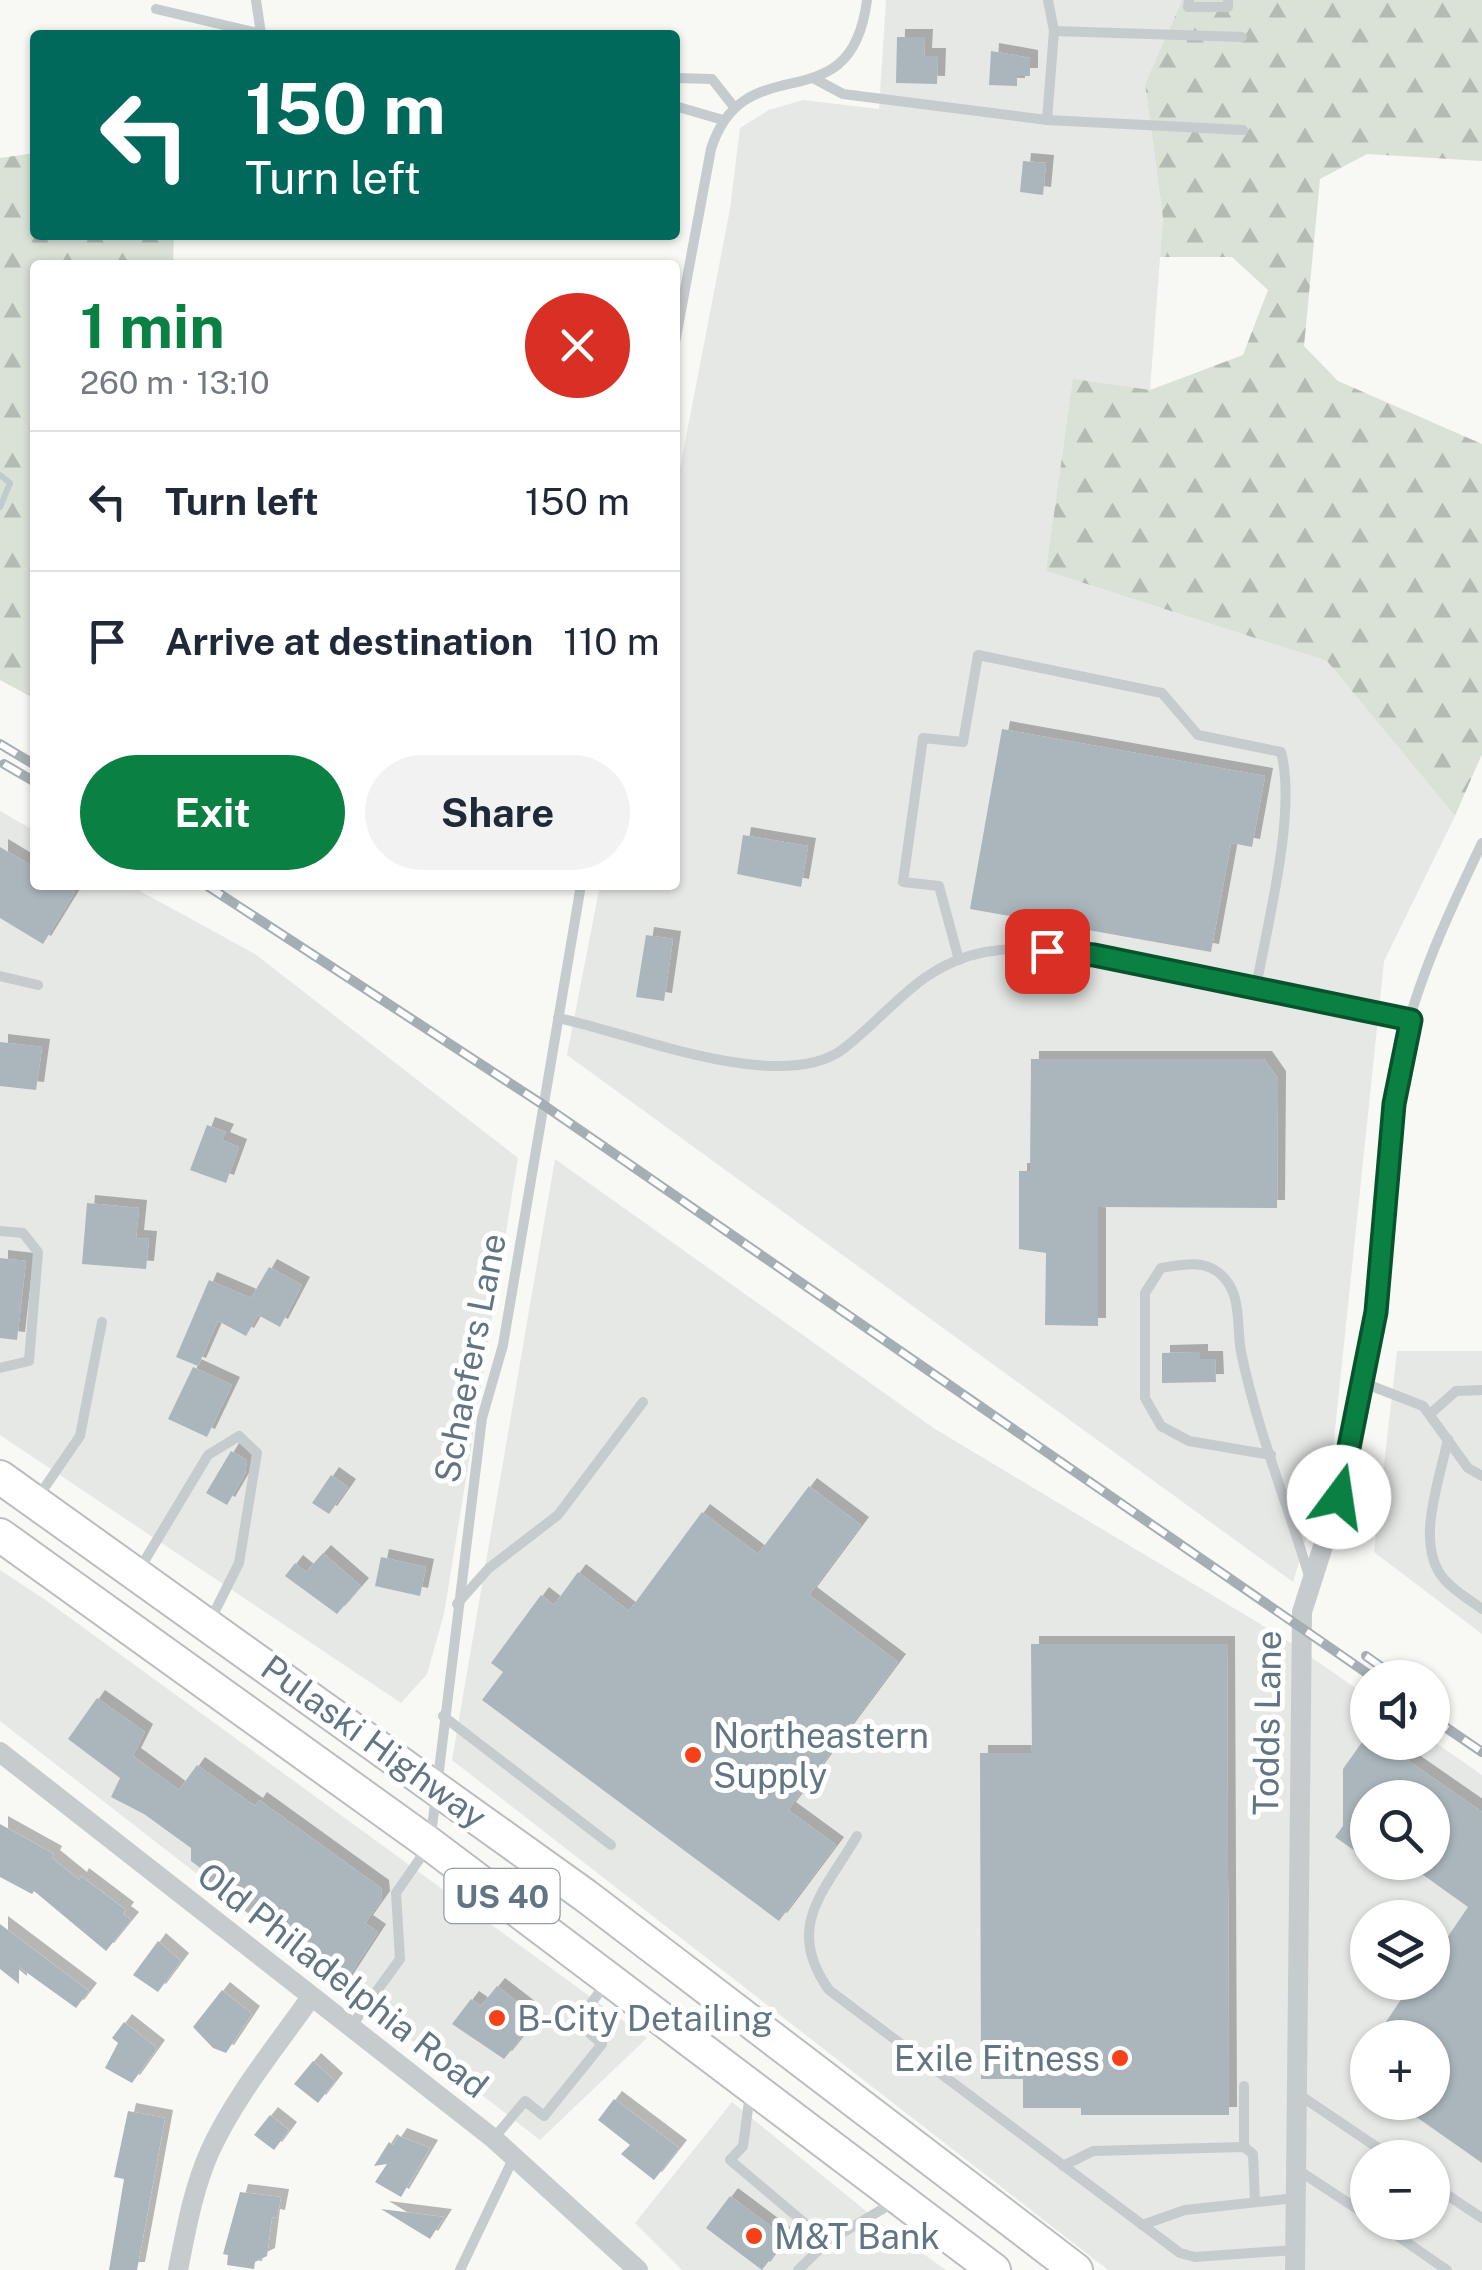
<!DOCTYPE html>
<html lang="en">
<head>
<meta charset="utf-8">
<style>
	:root { --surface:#fff; --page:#f2f2f3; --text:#1f2937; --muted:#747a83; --line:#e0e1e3; --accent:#0b8043 }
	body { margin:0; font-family:"Public Sans",sans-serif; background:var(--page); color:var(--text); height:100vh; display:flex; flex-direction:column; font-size:38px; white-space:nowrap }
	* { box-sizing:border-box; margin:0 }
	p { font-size:32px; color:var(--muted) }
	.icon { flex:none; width:55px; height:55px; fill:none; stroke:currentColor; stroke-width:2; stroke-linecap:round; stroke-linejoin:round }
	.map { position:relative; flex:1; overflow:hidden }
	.side { position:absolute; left:30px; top:260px; width:650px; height:630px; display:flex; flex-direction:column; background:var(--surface); border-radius:10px; box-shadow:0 2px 8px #0004 }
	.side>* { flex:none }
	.guide { position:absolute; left:30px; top:30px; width:650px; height:210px; border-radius:10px; box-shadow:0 2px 8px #0004; background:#00695c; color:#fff; overflow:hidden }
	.fabs { position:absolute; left:1350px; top:1660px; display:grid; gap:20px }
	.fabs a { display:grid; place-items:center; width:100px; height:100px; border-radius:50%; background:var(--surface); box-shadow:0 2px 8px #0004; font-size:50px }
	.pin { position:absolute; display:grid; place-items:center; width:85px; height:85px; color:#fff; margin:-42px; border-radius:20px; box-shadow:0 5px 15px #0006 }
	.me { position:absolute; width:110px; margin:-55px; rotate:14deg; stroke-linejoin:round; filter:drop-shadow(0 0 8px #0008) }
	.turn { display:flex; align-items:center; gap:35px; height:210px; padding:0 50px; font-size:45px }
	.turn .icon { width:130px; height:130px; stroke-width:2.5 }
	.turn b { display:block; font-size:70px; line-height:85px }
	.round { display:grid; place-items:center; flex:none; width:105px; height:105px; border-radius:52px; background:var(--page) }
	.head { display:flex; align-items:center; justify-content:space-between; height:170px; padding:0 50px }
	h1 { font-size:60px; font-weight:700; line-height:75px; color:var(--accent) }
	.cta { display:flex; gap:20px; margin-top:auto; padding:20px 50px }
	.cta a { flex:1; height:115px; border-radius:60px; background:var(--accent); color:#fff; font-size:40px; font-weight:700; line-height:115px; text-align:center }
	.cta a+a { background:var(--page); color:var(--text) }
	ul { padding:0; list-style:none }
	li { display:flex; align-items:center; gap:30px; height:140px; padding:0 50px; border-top:2px solid var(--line) }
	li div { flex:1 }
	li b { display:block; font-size:38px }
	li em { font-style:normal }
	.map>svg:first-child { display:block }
</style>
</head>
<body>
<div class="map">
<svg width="1482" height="2270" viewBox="0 0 1482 2270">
	<defs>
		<pattern id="forest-firs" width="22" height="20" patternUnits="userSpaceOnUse" patternTransform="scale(2.5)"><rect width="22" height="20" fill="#dae1d6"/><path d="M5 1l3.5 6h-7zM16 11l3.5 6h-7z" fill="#b4bbb3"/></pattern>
		<filter id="shadow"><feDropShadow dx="8" dy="-8" stdDeviation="0" flood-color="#0004"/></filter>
	</defs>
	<rect width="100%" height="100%" fill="#f8f8f5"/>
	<!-- built -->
	<g fill="#e6e8e6" fill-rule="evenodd">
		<polygon points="886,0 1182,0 1145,84 1163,218 1150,390 1046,571 1327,661 1455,816 1384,961 1333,1449 1293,1582 567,1055 600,885 675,885 675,494 730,209 740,128 769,110 803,100 879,109"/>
		<polygon points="0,811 35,831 35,885 129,885 255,954 518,1158 444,1614 427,1674 401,1703 0,1435"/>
		<path d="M555,1159l380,270 347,208 85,59 1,46 65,-1 49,34v495h-374l-656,-510zM1368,1798h64v64h-64zM1368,1918h64v64h-64zM1368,2038h64v64h-64zM1368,2158h64v64h-64z"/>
		<polygon points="1397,1351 1482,1351 1482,1634 1374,1552"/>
		<polygon points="0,1570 44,1599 647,2038 540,2140 0,1721"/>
		<polygon points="732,2102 887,2228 946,2270 682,2270 635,2223"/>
	</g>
	<!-- forest -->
	<g fill="url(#forest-firs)">
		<polygon points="1182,0 1482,0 1482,161 1367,154 1320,179 1304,346 1338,381 1482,444 1482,754 1455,816 1327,661 1046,571 1073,379 1150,390 1243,355 1268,290 1232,257 1160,257 1163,218 1145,84"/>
		<polygon points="35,153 35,235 174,235 173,265 35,265 35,699 0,680 0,158"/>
	</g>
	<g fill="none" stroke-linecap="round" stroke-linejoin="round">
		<!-- stream -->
		<polyline stroke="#becbcf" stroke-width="6" points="0,475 10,483 0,507"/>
	</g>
	<!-- building -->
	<g fill="#abb6bc" filter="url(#shadow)">
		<polygon points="897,37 925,37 924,56 938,56 937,84 896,83"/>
		<polygon points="991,51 1030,58 1030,76 1017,76 1017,86 989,85"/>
		<polygon points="1023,161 1046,163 1043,195 1020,192"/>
		<polygon points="1002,729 1265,776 1252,847 1231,843 1211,952 970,909"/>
		<polygon points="743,835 808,846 801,887 737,874"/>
		<polygon points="0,847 35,868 35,885 64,885 75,892 43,944 0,918"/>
		<polygon points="646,935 673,939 664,1001 636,997"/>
		<polygon points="0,1042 42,1047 36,1090 0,1086"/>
		<polygon points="1031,1059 1264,1059 1278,1079 1277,1208 1098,1207 1098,1326 1045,1325 1046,1253 1019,1249 1019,1171 1030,1171"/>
		<polygon points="207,1125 226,1132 222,1140 239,1147 226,1183 190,1170"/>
		<polygon points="87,1203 139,1208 136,1238 149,1239 146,1269 82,1264"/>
		<polygon points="0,1258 26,1261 17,1340 0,1338"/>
		<polygon points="269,1267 302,1285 280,1327 258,1315 246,1336 218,1321 198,1366 176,1357 209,1280 251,1298"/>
		<polygon points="1200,1352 1200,1359 1215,1359 1216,1382 1162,1383 1162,1353"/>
		<polygon points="193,1367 232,1385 207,1437 168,1419"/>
		<polygon points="231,1451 247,1460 245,1474 227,1505 206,1493"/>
		<polygon points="331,1475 348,1487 329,1514 312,1503"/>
		<polygon points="809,1486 861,1525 809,1595 898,1662 788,1810 836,1845 779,1921 482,1700 503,1672 491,1663 541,1595 554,1605 578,1572 629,1611 702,1512 758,1554"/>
		<polygon points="323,1553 361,1586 337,1614 285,1576 295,1563 306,1572"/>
		<polygon points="381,1557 426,1567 420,1596 375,1586"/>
		<polygon points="1031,1644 1227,1644 1229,2115 1081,2115 1081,2108 1023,2108 1023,2079 981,2079 980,1753 1032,1753"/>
		<polygon points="97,1698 145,1732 133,1756 179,1790 197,1765 255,1806 259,1800 381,1888 382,1899 365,1923 378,1932 344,1984 202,1879 207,1873 191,1861 191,1848 144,1814 111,1797 120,1778 68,1739"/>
		<polygon points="1362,1742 1381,1742 1482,1812 1482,2163 1395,2102 1432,2102 1432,2038 1375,2038 1413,1982 1432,1982 1432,1960 1468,1907 1405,1862 1432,1862 1432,1798 1368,1798 1368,1860 1335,1837 1343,1826 1343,1769"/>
		<polygon points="0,1824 54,1854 52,1858 79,1880 81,1876 126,1910 123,1914 131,1920 106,1951 34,1891 32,1894 0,1877"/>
		<polygon points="0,1924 89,1991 76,2008 19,1967 19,1984 0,1969"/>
		<polygon points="158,1941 181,1961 158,1992 133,1975"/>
		<polygon points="497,1986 528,2010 515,2027 524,2034 504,2059 452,2024 471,1999 481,2006"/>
		<polygon points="222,1990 252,2014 226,2053 213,2048 193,2027"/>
		<polygon points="124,2022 157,2048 132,2083 105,2068 118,2043 112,2038"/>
		<polygon points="313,2061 335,2081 318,2103 294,2084"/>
		<polygon points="614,2099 679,2148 654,2180 621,2154 630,2145 598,2120"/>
		<polygon points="128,2111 165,2118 137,2270 109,2270 124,2179 114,2177"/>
		<polygon points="270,2115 289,2130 274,2150 254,2135"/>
		<polygon points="399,2136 430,2148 401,2197 375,2182 387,2164 374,2166 389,2142 393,2145"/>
		<polygon points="240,2192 281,2197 277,2218 272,2217 267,2256 255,2262 254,2269 227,2265 228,2255 223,2254"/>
		<polygon points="730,2196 786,2238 762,2270 706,2228"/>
		<polygon points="381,2209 444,2217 430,2239"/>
	</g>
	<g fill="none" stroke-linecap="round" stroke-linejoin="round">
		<!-- trunk casing -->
		<g stroke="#babec1" stroke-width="36">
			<g id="trunk">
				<polyline points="0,1477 586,1896 1076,2270"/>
				<polyline points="0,1535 430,1844 994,2270"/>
			</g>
		</g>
		<!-- service -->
		<g stroke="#c6cbce" stroke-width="10">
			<polyline points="256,0 261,34"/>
			<polyline points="1189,0 1188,7 1228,7 1228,0"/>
			<polyline points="156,9 266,35"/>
			<polyline points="1054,31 1242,37"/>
			<polyline points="675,78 712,79 734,107"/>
			<polyline points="815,79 843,94 1047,120 1054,31 1048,0"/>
			<polyline points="675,106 723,120"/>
			<polyline points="1047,120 1243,130"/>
			<path d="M675,343l36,-194c34,-107 140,-21 156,-149"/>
			<path d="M1482,843c-32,67 -67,141 -82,214 -21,107 -18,218 -36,326l59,23 45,62 14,8"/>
			<path d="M959,960l-20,-74 -36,-4 20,-144 40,4 15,-87 184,38 36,42 83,17c16,60 -14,173 -25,236"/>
			<polyline points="0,976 38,985"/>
			<path d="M558,1018c73,15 223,78 285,31 49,-37 75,-84 142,-97 68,-12 144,9 210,23 72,15 144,30 216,44"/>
			<polyline points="0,1231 23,1233 38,1252 29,1361 0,1368"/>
			<polyline points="1430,1414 1456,1391 1482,1390"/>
			<path d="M1448,1439c-8,40 -34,105 -4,140 10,12 26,21 38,30"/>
			<path d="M1271,1455l-82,-14 -28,-15 -16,-28v-105l16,-25c19,-3 41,-9 58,5 24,19 17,52 22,79 16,77 46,151 69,227"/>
			<polyline points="38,1497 80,1436 102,1322"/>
			<polyline points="139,1570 208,1455 239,1436 257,1453 239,1563 209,1623"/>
			<polyline points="457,1604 489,1568 558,1515 643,1402"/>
			<polyline points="443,1716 611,1845"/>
			<path d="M857,1836c-33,56 -73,91 -28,154l351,263 15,4 100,-7"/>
			<polyline points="350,2028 400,1959 396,1893 430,1844 482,1418 503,1345 581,885"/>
			<polyline points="1244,2086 1244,2147"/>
			<polyline points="750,2094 743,2146 730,2160 827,2242"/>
			<polyline points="1298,2094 1393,2158"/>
			<polyline points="494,2138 525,2101 544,2116 602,2044 577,2022 607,1982"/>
			<polyline points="1063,2166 1093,2151 1244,2147 1253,2154 1255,2202"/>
			<polyline points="1298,2170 1368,2216"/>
			<polyline points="1432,2185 1482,2218"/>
			<polyline points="1377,2222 1447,2270"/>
			<polyline points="1142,2225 1185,2210 1295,2198"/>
			<polyline points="460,2270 513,2159"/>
			<polyline points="798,2270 827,2242 896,2201"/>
		</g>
		<!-- minor -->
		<g stroke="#c6cbce" stroke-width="20">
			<polyline points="0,1752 494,2139 638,2270"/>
			<path d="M178,2270c8,-40 15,-81 32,-119 25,-55 66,-104 101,-154"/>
			<polyline points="1295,2270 1302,1612 1348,1468 1364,1383"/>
		</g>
		<!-- trunk -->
		<use href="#trunk" stroke="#fff" stroke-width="32"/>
		<!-- rail casing -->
		<g stroke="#a5aeb3" stroke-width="10">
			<g id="rail">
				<polyline points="0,744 35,765"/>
				<polyline points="4,764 35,782"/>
				<polyline points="206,885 545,1106 1374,1678"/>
				<polyline points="1366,1656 1397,1678"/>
				<polyline points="1432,1718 1482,1752"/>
			</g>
		</g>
		<!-- rail -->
		<use href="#rail" stroke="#fff" stroke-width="6" stroke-dasharray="19" stroke-linecap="butt"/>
	</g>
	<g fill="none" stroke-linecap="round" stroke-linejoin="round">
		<!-- route casing -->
		<g stroke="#07532c" stroke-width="25">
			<polyline id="route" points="1047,951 1094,955 1411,1020 1394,1104 1376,1312 1339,1497"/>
		</g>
		<!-- route -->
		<use href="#route" stroke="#0b8043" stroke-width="18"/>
	</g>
	<!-- markers -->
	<g fill="#f64118" stroke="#fff" stroke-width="4">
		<circle cx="693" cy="1755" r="10"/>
		<circle cx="497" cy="2018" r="10"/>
		<circle cx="1120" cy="2058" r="10"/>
		<circle cx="754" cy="2236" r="10"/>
	</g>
	<g text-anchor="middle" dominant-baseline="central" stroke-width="10" stroke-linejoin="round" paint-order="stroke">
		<!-- shield labels -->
		<rect fill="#fff" stroke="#909fa9" stroke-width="2.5" x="444.5" y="1869" width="115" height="54" rx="8"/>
		<g font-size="32" font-weight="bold" fill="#607684">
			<text x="502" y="1896">US 40</text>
		</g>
		<!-- street labels -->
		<g font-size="35" fill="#607684" stroke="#fff">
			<text transform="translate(470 1358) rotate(-79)">Schaefers Lane</text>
			<text transform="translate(1267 1723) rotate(-89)">Todds Lane</text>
			<text transform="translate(374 1742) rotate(36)">Pulaski Highway</text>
			<text transform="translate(343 1980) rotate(38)">Old Philadelphia Road</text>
		</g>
		<!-- poi labels -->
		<g font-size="35" fill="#607684" stroke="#fff" text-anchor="start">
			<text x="713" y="1735">Northeastern<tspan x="713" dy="40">Supply</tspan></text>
			<text x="517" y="2018">B-City Detailing</text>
			<text x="1100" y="2058" text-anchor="end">Exile Fitness</text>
			<text x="774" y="2236">M&amp;T Bank</text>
		</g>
	</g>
</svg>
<div class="fabs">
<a><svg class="icon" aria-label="sound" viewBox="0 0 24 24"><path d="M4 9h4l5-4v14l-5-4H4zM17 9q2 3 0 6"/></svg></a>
<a><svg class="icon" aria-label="search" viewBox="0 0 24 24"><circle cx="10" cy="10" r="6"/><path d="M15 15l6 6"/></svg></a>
<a><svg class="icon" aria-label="layers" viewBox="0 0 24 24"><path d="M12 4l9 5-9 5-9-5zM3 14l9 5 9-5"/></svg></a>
<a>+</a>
<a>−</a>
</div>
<div class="pin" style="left:1047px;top:951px;background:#d93025"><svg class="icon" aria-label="arrive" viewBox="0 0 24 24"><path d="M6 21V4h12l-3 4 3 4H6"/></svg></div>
<svg class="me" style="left:1339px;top:1497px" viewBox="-20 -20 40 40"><circle r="19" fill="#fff"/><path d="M0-13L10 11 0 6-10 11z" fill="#0b8043"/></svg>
<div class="guide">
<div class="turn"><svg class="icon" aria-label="left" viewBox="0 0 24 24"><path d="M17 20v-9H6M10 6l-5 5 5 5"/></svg><div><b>150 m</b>Turn left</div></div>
</div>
<section class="side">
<div class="head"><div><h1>1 min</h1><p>260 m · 13:10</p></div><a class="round" style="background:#d93025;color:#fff"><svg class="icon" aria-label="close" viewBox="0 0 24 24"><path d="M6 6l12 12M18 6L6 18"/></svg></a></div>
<ul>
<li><svg class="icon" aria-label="left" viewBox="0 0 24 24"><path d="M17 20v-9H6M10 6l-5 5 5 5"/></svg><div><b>Turn left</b></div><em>150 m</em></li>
<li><svg class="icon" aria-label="arrive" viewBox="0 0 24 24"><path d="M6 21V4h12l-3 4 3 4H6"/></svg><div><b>Arrive at destination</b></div><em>110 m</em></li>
</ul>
<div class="cta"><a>Exit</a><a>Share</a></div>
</section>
</div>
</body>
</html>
